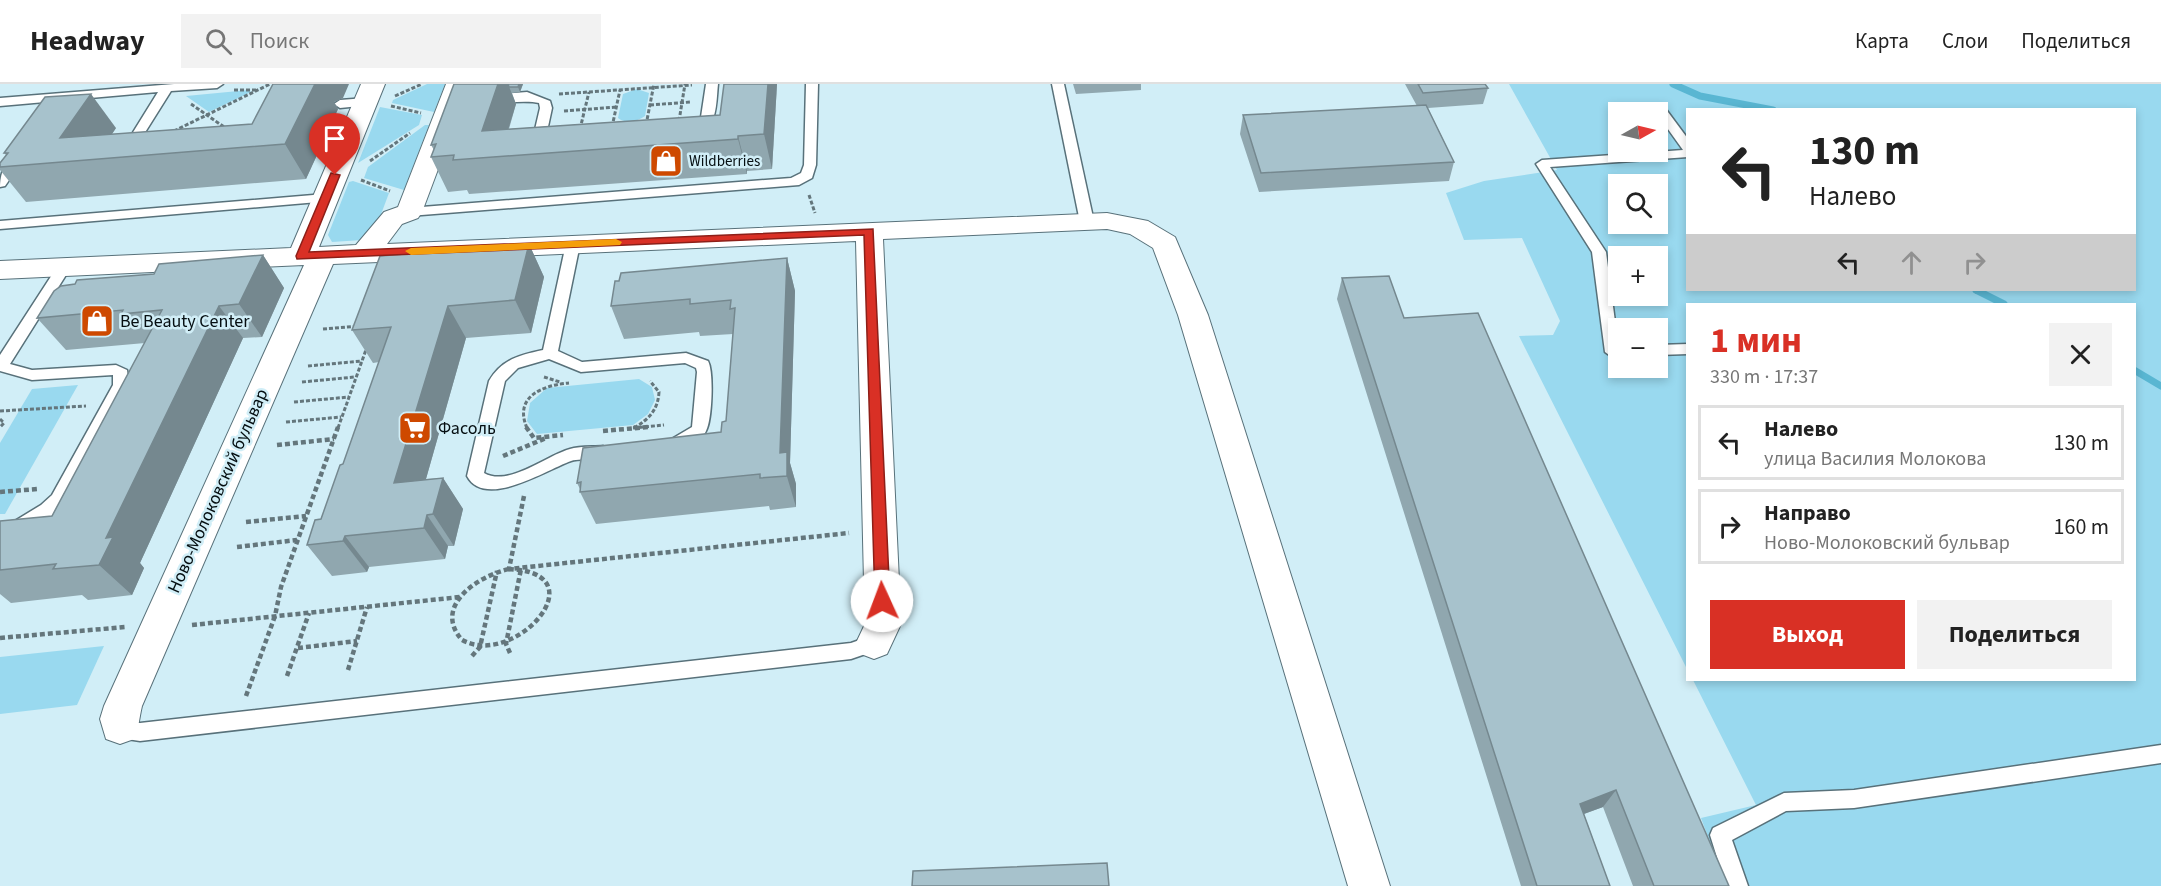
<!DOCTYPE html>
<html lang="ru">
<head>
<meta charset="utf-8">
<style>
	:root { --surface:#fff; --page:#f2f2f2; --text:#222; --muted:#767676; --line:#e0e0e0; --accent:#d93025 }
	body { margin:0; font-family:"Source Sans 3",sans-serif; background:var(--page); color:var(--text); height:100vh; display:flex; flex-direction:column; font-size:22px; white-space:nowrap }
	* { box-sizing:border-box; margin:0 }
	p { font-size:20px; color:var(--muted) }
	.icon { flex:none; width:33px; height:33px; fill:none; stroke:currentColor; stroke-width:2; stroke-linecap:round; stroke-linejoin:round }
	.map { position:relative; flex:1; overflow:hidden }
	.panel { position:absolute; left:1686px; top:219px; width:450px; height:378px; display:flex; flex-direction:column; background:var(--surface); border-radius:0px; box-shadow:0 3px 9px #0003 }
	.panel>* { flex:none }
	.top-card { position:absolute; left:1686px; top:24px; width:450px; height:183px; border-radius:0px; box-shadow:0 3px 9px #0003; background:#fff; color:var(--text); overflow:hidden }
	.needle { width:39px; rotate:82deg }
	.tools { position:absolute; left:1608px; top:18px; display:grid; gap:12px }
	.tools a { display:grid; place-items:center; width:60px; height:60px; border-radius:0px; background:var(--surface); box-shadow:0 3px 9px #0003; font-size:30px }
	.pin { position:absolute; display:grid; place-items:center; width:51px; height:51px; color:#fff; margin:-62px -26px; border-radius:50% 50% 50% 0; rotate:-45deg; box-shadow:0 0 6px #0007 }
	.pin .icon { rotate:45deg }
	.me { position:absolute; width:66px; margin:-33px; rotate:358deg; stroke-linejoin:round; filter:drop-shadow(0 0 4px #0008) }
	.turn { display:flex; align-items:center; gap:21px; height:126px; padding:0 24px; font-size:27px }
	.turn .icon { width:78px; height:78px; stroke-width:2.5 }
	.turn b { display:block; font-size:42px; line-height:51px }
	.lanes { display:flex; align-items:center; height:57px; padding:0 24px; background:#0003; justify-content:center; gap:30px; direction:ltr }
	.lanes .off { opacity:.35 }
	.round { display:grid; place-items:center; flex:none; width:63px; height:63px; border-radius:0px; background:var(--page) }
	.overview { display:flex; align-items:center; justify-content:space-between; height:102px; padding:0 24px }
	h1 { font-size:36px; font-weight:700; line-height:45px; color:var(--accent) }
	.cta { display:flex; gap:12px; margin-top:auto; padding:12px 24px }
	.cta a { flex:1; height:69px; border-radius:0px; background:var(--accent); color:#fff; font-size:24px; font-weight:700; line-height:69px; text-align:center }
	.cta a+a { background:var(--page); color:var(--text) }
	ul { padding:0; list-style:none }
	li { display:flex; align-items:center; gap:18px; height:75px; margin:0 12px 9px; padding:0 12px; border:3px solid var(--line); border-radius:0px }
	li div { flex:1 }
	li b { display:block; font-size:22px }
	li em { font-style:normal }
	header { display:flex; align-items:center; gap:36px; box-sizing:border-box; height:84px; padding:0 30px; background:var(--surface); border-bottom:2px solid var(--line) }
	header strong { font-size:28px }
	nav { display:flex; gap:33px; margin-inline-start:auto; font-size:21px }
	.search { width:420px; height:54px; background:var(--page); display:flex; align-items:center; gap:15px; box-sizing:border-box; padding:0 21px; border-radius:0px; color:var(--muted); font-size:22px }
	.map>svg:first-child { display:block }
</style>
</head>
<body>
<header>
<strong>Headway</strong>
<div class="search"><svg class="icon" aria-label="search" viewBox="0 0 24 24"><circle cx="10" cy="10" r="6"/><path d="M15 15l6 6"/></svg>Поиск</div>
<nav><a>Карта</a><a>Слои</a><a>Поделиться</a></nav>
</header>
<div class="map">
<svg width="2161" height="802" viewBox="0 0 2161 802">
	<rect width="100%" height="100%" fill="#d1eef7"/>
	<!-- green -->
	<g fill="#99d9ef" fill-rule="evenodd">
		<polygon points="427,0 445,0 434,28 392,19 393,16"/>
		<path d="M1509,0h652v802h-435l-25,-68 55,-13 -63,-125h441v-376h-446l-1,365 -168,-333 34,-1 7,-14 -38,-83 -58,2 -18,-47 38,-12 73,-11zM1688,26h446v180h-446zM1618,28h40v40h-40zM1618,100h40v40h-40zM1618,172h40v40h-40zM1618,244h40v40h-40z"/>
		<path d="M637,5l12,4 -4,23c-8,6 -19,8 -27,2l5,-24z"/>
		<polygon points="249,6 251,8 209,28 186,12"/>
		<polygon points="380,23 422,31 419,41 358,79"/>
		<polygon points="425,41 429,41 404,106 364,94 368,83"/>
		<polygon points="353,97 389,109 377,141 362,156 332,158 328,151 349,98"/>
		<polygon points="639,295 652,303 655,316 648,330 633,341 537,350 527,337 530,319 547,304"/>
		<polygon points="78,301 5,430 0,430 0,359 32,305"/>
		<polygon points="104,562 77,621 0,630 0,573"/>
	</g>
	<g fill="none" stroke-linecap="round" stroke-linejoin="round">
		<!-- stream -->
		<g stroke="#59b6d2" stroke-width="7">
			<polyline points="1673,0 1700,12 1773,26"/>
			<polyline points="1976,206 2004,220"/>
			<polyline points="2134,286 2161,302"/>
		</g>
		<!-- lane casing -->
		<g stroke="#58717a" stroke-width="3">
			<g id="lane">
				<polygon points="174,0 223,0 217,4 171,7 139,58 141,66 135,70 128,66 127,58 158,8 0,22 0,14"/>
				<path d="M706,0h12c-2,18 0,45 -22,51l-6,-4 11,-14z"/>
				<polygon points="806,0 818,0 816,81 812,94 799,101 409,132 402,128 409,124 791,94 801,89 804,81"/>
				<polygon points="1052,0 1064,0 1094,138 1092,141 1082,141 1080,138"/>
				<path d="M527,8l23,9 2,7 -6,28 6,3v6h-8l-11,-7 7,-30 -1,-5c-15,-4 -45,3 -54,-4l6,-4z"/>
				<polygon points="366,14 370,15 370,21 340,24 334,20 340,16"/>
				<polygon points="1661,23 1665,24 1688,55 1688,73 1550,83 1606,168 1618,261 1618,272 1612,273 1605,268 1592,168 1536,80 1542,76 1683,66 1655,27"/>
				<path d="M17,72l6,4 -18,26 -5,1c0,-12 4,-26 17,-31z"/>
				<polygon points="325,110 330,111 330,117 0,145 0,137"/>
				<path d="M573,156l7,4 -22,107 24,11 104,-9 22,8c6,11 4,59 -2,70 -5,11 -24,21 -36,17l-2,-4 2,-4 22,-13 5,-55 -1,-4 -11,-5 -104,9 -32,-13 -31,9 -13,13 -21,92c25,14 61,-17 86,-24 10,-3 22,-2 33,-3l8,6c-6,11 -28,5 -40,9 -23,8 -86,49 -104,15l22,-95c13,-22 31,-26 54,-31l23,-106z"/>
				<polygon points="64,178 71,183 10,280 32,286 116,281 127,286 129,301 64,421 53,431 0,461 0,446 41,421 52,411 113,301 113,291 32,296 0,287 0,271 59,180"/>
				<polygon points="1688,260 1688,270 1658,271 1658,261"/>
				<polygon points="874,551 880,553 883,559 880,565 851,575 140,657 120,654 110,643 113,637 120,634 130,639 140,639 851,559"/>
				<polygon points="2161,661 2161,679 1854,724 1786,727 1732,756 1748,802 1726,802 1710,751 1713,744 1784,709 1854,706"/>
			</g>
		</g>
		<!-- street casing -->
		<g stroke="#58717a" stroke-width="2">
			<path id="street" d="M361,0h24l-66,163 37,-2 28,-33 14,-5 48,-123h24l-48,128 -4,6 -16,6 -15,20 720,-31 41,8 27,16 33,78 182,571h-42l-170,-571 -25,-67 -23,-14 -23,-5 -224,10 18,385 -14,30 -13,5 -13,-5 -5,-11 9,-19 -9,-383 -523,23 -191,442c-3,12 -3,22 -8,33l-14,5 -14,-5 -6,-20 4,-13 200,-441 -304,14v-18l291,-13z"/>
		</g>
		<!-- path-far1 -->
		<g stroke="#64767c" stroke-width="3" stroke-dasharray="4 2" stroke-linecap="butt">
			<polyline points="234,6 256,6"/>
			<polyline points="559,10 692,1"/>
			<polyline points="395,12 422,0"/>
			<polyline points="191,20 227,45"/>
			<polyline points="650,21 691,18"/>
			<polyline points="391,22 421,29"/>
			<polyline points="564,27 617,23"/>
			<polyline points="679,37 685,0"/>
			<polyline points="646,41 654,0"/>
			<polyline points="612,43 620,6"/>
			<polyline points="580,45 589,8"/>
			<polyline points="174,47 270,0"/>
			<polyline points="370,77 410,49"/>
			<polyline points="361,96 390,107"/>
			<polyline points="809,111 815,129"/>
			<polyline points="323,245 359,242"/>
			<polyline points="308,282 362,277"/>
			<polyline points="544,293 560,298"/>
			<polyline points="302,298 355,293"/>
			<polyline points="294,318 349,313"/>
			<polyline points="0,327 86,322"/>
			<polyline points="0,335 4,339 0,343"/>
			<polyline points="286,338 341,333"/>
			<polyline points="338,344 367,263"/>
			<path d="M527,344c-14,-32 17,-43 42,-45"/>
			<polyline points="633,344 664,341"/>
			<path d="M634,344c15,-9 24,-18 25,-36l-9,-11"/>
		</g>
		<!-- path -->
		<g stroke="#64767c" stroke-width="4.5" stroke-dasharray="5 3" stroke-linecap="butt">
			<polyline points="526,343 534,354 563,351"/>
			<polyline points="634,344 636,343"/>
			<polyline points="603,347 648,343"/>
			<polyline points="277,361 334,355"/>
			<polyline points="503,372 546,354"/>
			<polyline points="0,408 37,405"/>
			<polyline points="524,412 509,485 849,449"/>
			<polyline points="246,438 306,432"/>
			<polyline points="237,463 297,456"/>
			<path d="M509,485c7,1 16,1 23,4 51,18 -22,93 -70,67 -30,-34 16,-64 47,-71z"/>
			<polyline points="192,541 460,513"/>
			<polyline points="0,554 125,543"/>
			<polyline points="298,564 357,557"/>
			<polyline points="510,569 506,560 521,485"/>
			<polyline points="472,572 480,563 497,487"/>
			<polyline points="348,586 367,523"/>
			<polyline points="287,592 309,529"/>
			<polyline points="246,612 275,532 281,503 338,343"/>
		</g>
		<!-- lane -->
		<use href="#lane" fill="#fff" fill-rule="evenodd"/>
		<!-- street -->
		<use href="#street" fill="#fff" fill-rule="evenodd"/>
	</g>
	<!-- wall -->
	<g fill="#90a7af">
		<polygon points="454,0 523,0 520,8 512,9 516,20 509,45 720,31 777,0 772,85 747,87 747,90 469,110 467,106 448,108 431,73 434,66 431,61"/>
		<polygon points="1073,0 1141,0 1141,6 1076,10"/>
		<polygon points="1405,0 1485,0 1488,4 1483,20 1428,24 1454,78 1449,97 1259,108 1240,50 1243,31 1417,22"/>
		<polygon points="343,14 334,18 338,25 306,95 26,118 0,86 0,79 6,71 4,69 116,44 112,50 252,40"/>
		<polygon points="529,160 544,193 531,249 466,254 426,395 443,394 463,425 454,462 448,462 445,475 369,483 367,488 332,492 307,461 321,435 343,380 379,278 373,279 352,246"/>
		<polygon points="263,171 284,204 262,253 243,254 140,479 144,484 132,511 88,516 82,511 11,519 0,510 0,437 52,432 145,259 66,266 37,234 75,200 154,190"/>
		<polygon points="787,174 795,207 790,379 796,400 796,423 770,426 769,422 596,440 580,408 580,405 577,399 721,348 726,337 733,250 700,252 699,248 624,255 611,222"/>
		<polygon points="1342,194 1404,234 1729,802 1633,802 1603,723 1584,730 1610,802 1521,802 1337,215"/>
	</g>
	<!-- shaded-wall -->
	<g fill="#75888f">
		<polygon points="315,0 349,0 343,14 334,18 338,25 306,95 285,60"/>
		<polygon points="498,0 508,0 516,20 500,72 482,47"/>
		<polygon points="519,0 523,0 520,8 518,3"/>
		<polygon points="768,0 777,0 772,85 764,50"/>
		<polygon points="91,10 116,44 95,75 60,54"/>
		<polygon points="738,52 747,87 747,90 738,55"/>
		<polygon points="529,160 544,193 531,249 515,216"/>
		<polygon points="263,171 284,204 262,253 239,220"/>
		<polygon points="787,174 795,207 790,379 796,400 796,423 780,369"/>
		<polygon points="219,222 243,254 140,479 144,484 132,511 99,481 106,454"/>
		<polygon points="448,222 466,254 416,430 394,399"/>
		<polygon points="443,394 463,425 454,462 433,430"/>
		<polygon points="427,431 448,462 445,475 424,444"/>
		<polygon points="345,452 369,483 367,488 343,457"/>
		<polygon points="1616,706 1603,723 1567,736 1580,720"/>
	</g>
	<!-- building -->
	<g fill="#a7c2cc" stroke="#75888f" stroke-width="1.5">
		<polygon points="273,0 315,0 285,60 0,83 0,79 8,69 4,69 45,13 91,10 60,54 252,40"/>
		<polygon points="454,0 498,0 482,47 720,31 724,0 768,0 764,50 738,52 738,55 453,76 454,71 431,73 436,60 431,61"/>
		<polygon points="508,0 519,0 518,3 509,3"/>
		<polygon points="1418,0 1485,0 1488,4 1423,9"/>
		<polygon points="1426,21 1454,78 1261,89 1243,31"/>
		<polygon points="529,160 515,216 448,222 394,399 443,394 433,430 427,431 424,444 345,452 343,457 307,461 315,436 321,435 340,381 343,380 391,243 352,246 380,172"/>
		<polygon points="263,171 239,220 219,222 106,454 113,453 99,481 53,485 56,480 0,486 0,437 52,432 162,226 121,230 123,226 37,234 54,207 61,202 75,200 77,196 154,190 159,180"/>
		<polygon points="787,174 780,369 787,368 787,392 760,394 760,390 580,408 581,398 577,399 583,364 721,348 722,338 726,337 735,224 730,225 731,216 690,220 690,215 611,222 615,197 619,197 621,189"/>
		<polygon points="1389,192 1404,234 1478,229 1729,802 1654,802 1616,706 1580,720 1610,802 1537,802 1342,194"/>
		<polygon points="1107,779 1109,802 912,802 913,787"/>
	</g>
	<!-- route -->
	<polygon fill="#d93025" stroke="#8d1f18" stroke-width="1.5" points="331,89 340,91 309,168 873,145 890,517 888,521 877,521 875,517 864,151 297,175 296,172"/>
	<!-- slow -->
	<polygon fill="#f59e0b" points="616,155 622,158 620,161 411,171 405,167 411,164"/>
	<!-- icons -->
	<defs>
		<g id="shop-square" transform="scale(1.725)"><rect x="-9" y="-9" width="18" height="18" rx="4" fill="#ce4900" stroke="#d1eef7"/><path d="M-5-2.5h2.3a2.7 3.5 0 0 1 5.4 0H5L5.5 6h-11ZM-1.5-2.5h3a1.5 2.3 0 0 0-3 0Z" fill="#fff"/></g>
		<g id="supermarket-square" transform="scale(1.725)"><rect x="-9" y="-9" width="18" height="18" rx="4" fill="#ce4900" stroke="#d1eef7"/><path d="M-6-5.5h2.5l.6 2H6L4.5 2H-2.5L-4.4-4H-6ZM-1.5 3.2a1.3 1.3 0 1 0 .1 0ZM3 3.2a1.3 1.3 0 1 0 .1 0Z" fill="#fff"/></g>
	</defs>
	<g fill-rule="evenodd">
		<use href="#shop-square" x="666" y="77"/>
		<use href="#shop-square" x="97" y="237"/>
		<use href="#supermarket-square" x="415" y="344"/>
	</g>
	<g text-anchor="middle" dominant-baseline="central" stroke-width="5" stroke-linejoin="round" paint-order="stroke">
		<!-- far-poi labels -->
		<g font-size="15" fill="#050e11" stroke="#d1eef7" text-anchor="start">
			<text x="689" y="77">Wildberries</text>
		</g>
		<!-- poi labels -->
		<g font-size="18" fill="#050e11" stroke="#d1eef7" text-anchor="start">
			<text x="120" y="237">Be Beauty Center</text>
			<text x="438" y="344">Фасоль</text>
		</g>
		<!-- street labels -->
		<g font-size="18" fill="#050e11" stroke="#d1eef7">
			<text transform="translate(218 407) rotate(-66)">Ново-Молоковский бульвар</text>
		</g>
	</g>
</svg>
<div class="tools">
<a><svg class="needle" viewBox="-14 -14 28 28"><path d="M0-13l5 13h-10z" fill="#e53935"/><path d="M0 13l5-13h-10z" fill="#767676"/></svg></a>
<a><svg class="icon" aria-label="search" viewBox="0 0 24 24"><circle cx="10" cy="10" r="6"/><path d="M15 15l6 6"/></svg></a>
<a>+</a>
<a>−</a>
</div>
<div class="pin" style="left:335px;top:91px;background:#d93025"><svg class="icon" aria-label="arrive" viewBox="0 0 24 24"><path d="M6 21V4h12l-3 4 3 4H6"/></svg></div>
<svg class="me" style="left:882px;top:517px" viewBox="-20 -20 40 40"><circle r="19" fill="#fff"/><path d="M0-13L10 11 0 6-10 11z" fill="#d93025"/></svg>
<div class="top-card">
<div class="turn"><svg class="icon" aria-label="left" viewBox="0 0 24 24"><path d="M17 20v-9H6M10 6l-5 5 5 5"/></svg><div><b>130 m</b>Налево</div></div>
<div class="lanes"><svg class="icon" aria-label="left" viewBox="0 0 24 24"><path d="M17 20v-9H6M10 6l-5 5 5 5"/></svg><svg class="icon off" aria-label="ahead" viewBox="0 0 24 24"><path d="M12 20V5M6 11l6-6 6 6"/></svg><svg class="icon off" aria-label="right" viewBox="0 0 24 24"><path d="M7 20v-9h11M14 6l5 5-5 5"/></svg></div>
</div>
<section class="panel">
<div class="overview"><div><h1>1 мин</h1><p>330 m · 17:37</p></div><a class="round"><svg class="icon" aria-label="close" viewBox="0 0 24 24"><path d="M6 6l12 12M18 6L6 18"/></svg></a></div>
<ul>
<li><svg class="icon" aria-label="left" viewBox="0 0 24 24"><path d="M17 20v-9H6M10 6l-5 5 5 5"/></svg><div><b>Налево</b><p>улица Василия Молокова</p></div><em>130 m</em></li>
<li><svg class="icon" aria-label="right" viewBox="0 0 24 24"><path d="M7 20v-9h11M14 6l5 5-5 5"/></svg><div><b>Направо</b><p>Ново-Молоковский бульвар</p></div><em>160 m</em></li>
</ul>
<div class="cta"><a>Выход</a><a>Поделиться</a></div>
</section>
</div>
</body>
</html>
